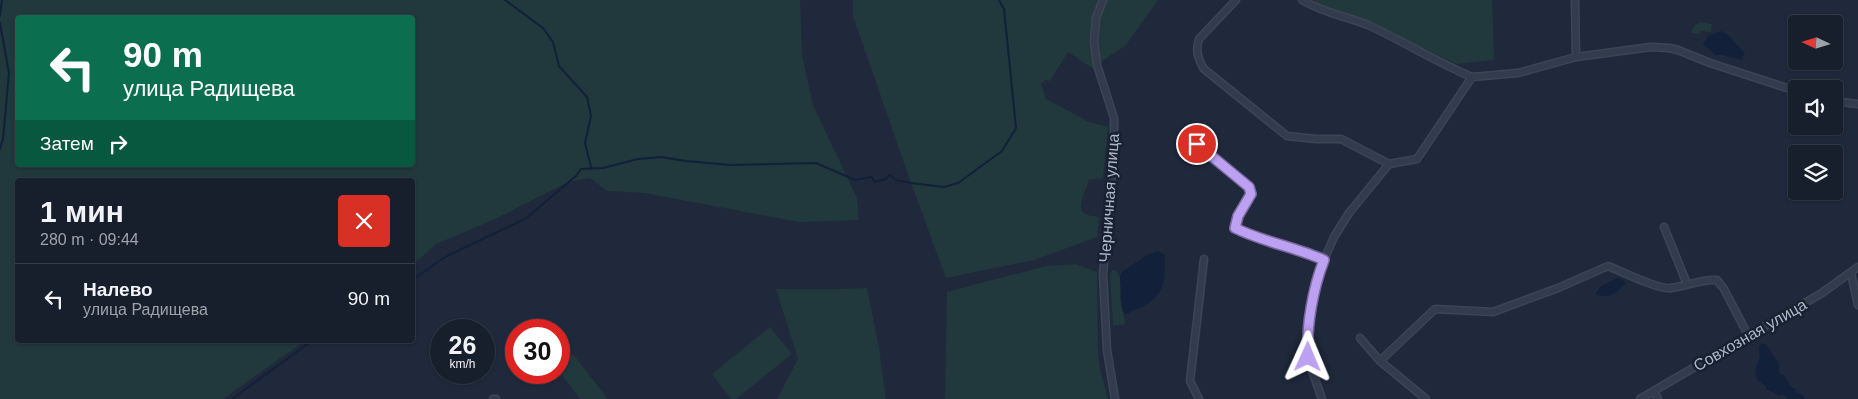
<!DOCTYPE html>
<html lang="ru">
<head>
<meta charset="utf-8">
<style>
	:root { --surface:#171f2c; --page:#242c38; --text:#f1f3f6; --muted:#9ea2a9; --line:#363d48 }
	body { margin:0; font-family:Arial,sans-serif; background:var(--page); color:var(--text); height:100vh; display:flex; flex-direction:column; font-size:19px; white-space:nowrap }
	* { box-sizing:border-box; margin:0 }
	p { font-size:16px; color:var(--muted) }
	.icon { flex:none; width:28px; height:28px; fill:none; stroke:currentColor; stroke-width:2; stroke-linecap:round; stroke-linejoin:round }
	.map { position:relative; flex:1; overflow:hidden }
	.panel { position:absolute; left:15px; top:178px; width:400px; height:165px; display:flex; flex-direction:column; background:var(--surface); border-radius:5px; box-shadow:0 1px 4px #0004,0 0 0 1px var(--line) }
	.panel>* { flex:none }
	.top-card { position:absolute; left:15px; top:15px; width:400px; height:152px; border-radius:5px; box-shadow:0 1px 4px #0004,0 0 0 1px var(--line); background:#0b6e4f; color:#fff; overflow:hidden }
	.needle { width:32px; rotate:274deg }
	.controls { position:absolute; left:1788px; top:15px; display:grid; gap:10px }
	.controls a { display:grid; place-items:center; width:55px; height:55px; border-radius:5px; background:var(--surface); box-shadow:0 1px 4px #0004,0 0 0 1px var(--line); font-size:25px }
	.speed { position:absolute; left:430px; top:319px; display:flex; gap:10px; font-size:25px; font-weight:700; text-align:center }
	.speed>* { display:grid; place-content:center; width:65px; height:65px; border-radius:50%; background:var(--surface); box-shadow:0 1px 4px #0004,0 0 0 1px var(--line); line-height:1 }
	.speed small { font-size:12px; font-weight:400 }
	.speed .limit { border:8px solid #d22; background:#fff; color:#111 }
	.pin { position:absolute; display:grid; place-items:center; width:42px; height:42px; color:#fff; margin:-21px; border:2px solid #fff; border-radius:50%; box-shadow:0 1px 5px #0007 }
	.me { position:absolute; width:55px; margin:-28px; rotate:1deg; stroke-linejoin:round; filter:drop-shadow(0 0 4px #0008) }
	.turn { display:flex; align-items:center; gap:18px; height:105px; padding:0 25px; font-size:22px }
	.turn .icon { width:65px; height:65px; stroke-width:2.5 }
	.turn b { display:block; font-size:35px; line-height:42px }
	.then { display:flex; align-items:center; height:48px; padding:0 25px; background:#0003; gap:10px; font-size:19px }
	.round { display:grid; place-items:center; flex:none; width:52px; height:52px; border-radius:5px; background:var(--page) }
	.overview { display:flex; align-items:center; justify-content:space-between; height:85px; padding:0 25px }
	h1 { font-size:30px; font-weight:700; line-height:38px }
	ul { padding:0; list-style:none }
	li { display:flex; align-items:center; gap:15px; height:70px; padding:0 25px; border-top:1px solid var(--line) }
	li div { flex:1 }
	li b { display:block; font-size:19px }
	li em { font-style:normal }
	.map>svg:first-child { display:block }
</style>
</head>
<body>
<div class="map">
<svg width="1858" height="399" viewBox="0 0 1858 399">
	<rect width="100%" height="100%" fill="#1f293b"/>
	<!-- green -->
	<g fill="#21383c" fill-rule="evenodd">
		<path d="M0,0h800l2,55 11,50 44,93 2,22 -60,2 -155,-29 -37,-2 -17,-13 -22,4 -75,38 -57,24 -23,21 -1,-85h-394v160h288l-83,59h-223zM18,18h394v147h-394z"/>
		<path d="M853,0h305l-32,45 -34,23 -24,-16 -18,29 -5,-1 -4,4 5,15 43,23 19,5 -5,51 -14,2c-2,7 -12,26 -6,32 3,4 11,4 16,5l-2,20 -63,23 -88,18 -35,-95 -58,-167z"/>
		<polygon points="1316,0 1492,0 1494,60 1457,64 1361,19 1314,3"/>
		<polygon points="1701,22 1712,24 1711,32 1701,31 1699,34 1691,33 1695,25"/>
		<polygon points="1076,264 1097,272 1098,348 1099,365 1108,399 945,399 947,292 1046,266"/>
		<path d="M1112,270h4c9,13 1,25 6,38 1,6 3,9 3,16l-12,2 -3,-51z"/>
		<polygon points="867,288 879,348 886,399 777,399 798,359 776,289 833,289"/>
		<polygon points="770,327 792,354 736,399 731,399 712,374"/>
		<polygon points="573,354 608,399 580,399 559,371 559,364"/>
	</g>
	<!-- water -->
	<g fill="#12203a">
		<polygon points="1721,31 1727,34 1745,53 1742,57 1743,60 1722,55 1716,55 1703,44 1708,36"/>
		<path d="M1158,251l7,4c-1,26 2,38 -23,52 -7,3 -8,2 -14,7h-3l-3,-5 -2,-32 2,-5 25,-17z"/>
		<path d="M1617,278l6,1 3,4c-8,10 -20,17 -31,11l6,-8z"/>
		<path d="M1761,344h5l12,18 2,12 4,1 8,13 5,1 -3,3 8,2 3,5h-19l1,-2 -6,-3 -1,2 -14,-7v-3l-8,-5c-4,-12 -3,-11 1,-22 2,-4 -1,-8 0,-13z"/>
	</g>
	<g fill="none" stroke-linecap="round" stroke-linejoin="round">
		<!-- stream -->
		<g stroke="#12203a" stroke-width="2">
			<polyline points="505,0 543,28 553,42 559,66 587,97 591,116 585,143 591,167"/>
			<polyline points="0,16 2,0"/>
			<polyline points="0,23 9,73 3,139 0,149"/>
			<polyline points="412,280 447,256 525,219 576,176 581,169 603,168 638,159 661,157 686,161 731,165 816,163 855,180 872,177 874,182 886,179 890,175 896,180 911,183 944,187 958,183 1002,151 1016,128 1004,9 999,0"/>
			<polyline points="232,399 313,340"/>
		</g>
		<!-- street casing -->
		<g stroke="#3c4555" stroke-width="9">
			<g id="street">
				<polyline points="1103,0 1096,18 1094,41 1097,65 1114,118 1114,156 1103,274 1107,350 1115,399"/>
				<path d="M1236,0l-37,39c-4,11 -1,20 5,30l83,67 29,3h25l48,25"/>
				<path d="M1302,0c21,13 44,16 66,25 35,16 68,37 104,52"/>
				<polyline points="1576,57 1651,47 1669,48 1678,50 1710,63 1796,91"/>
				<polyline points="1834,101 1858,104"/>
				<path d="M1197,144l52,43 2,7 -13,22 -3,12c28,14 60,19 89,32"/>
				<polyline points="1664,227 1687,284"/>
				<polyline points="1851,273 1858,305"/>
				<polyline points="1360,338 1380,361 1426,399"/>
				<path d="M1380,361l55,-52 58,3 65,-24 50,-22c13,5 50,24 63,22 16,-2 30,-9 46,-8l7,9 24,46"/>
				<polyline points="1654,391 1658,399"/>
				<polyline points="493,399 496,399"/>
				<polyline points="1199,399 1190,381 1204,259"/>
				<polyline points="1322,399 1309,362 1307,346 1309,321 1320,269 1334,237 1349,213 1389,164 1417,159 1472,77 1518,73 1576,57 1575,0"/>
				<polyline points="1640,399 1822,293 1858,267"/>
			</g>
		</g>
		<!-- street -->
		<use href="#street" stroke="#333c4c" stroke-width="6"/>
	</g>
	<g fill="none" stroke-linecap="round" stroke-linejoin="round">
		<!-- route casing -->
		<g stroke="#7a689d" stroke-width="12">
			<path id="route" d="M1197,144l52,43 2,7 -13,22 -3,12c28,14 60,19 89,32 -11,28 -18,67 -16,97"/>
		</g>
		<!-- route -->
		<use href="#route" stroke="#bca0f2" stroke-width="9"/>
	</g>
	<g text-anchor="middle" dominant-baseline="central" stroke-width="5" stroke-linejoin="round" paint-order="stroke">
		<!-- street labels -->
		<g font-size="16" fill="#aeb6c8" stroke="#182130">
			<text transform="translate(1109 198) rotate(-86)">Черничная улица</text>
			<text transform="translate(1750 335) rotate(-30)">Совхозная улица</text>
		</g>
	</g>
</svg>
<div class="controls">
<a><svg class="needle" viewBox="-14 -14 28 28"><path d="M0-13l5 13h-10z" fill="#e53935"/><path d="M0 13l5-13h-10z" fill="#9ea2a9"/></svg></a>
<a><svg class="icon" aria-label="sound" viewBox="0 0 24 24"><path d="M4 9h4l5-4v14l-5-4H4zM17 9q2 3 0 6"/></svg></a>
<a><svg class="icon" aria-label="layers" viewBox="0 0 24 24"><path d="M12 4l9 5-9 5-9-5zM3 14l9 5 9-5"/></svg></a>
</div>
<div class="speed"><div>26<small>km/h</small></div><div class="limit">30</div></div>
<div class="pin" style="left:1197px;top:144px;background:#d93025"><svg class="icon" aria-label="arrive" viewBox="0 0 24 24"><path d="M6 21V4h12l-3 4 3 4H6"/></svg></div>
<svg class="me" style="left:1308px;top:357px" viewBox="-20 -20 40 40"><path d="M0-17L14 15 0 8-14 15z" fill="#bca0f2" stroke="#fff" stroke-width="4"/></svg>
<div class="top-card">
<div class="turn"><svg class="icon" aria-label="left" viewBox="0 0 24 24"><path d="M17 20v-9H6M10 6l-5 5 5 5"/></svg><div><b>90 m</b>улица Радищева</div></div>
<div class="then">Затем<svg class="icon" aria-label="right" viewBox="0 0 24 24"><path d="M7 20v-9h11M14 6l5 5-5 5"/></svg></div>
</div>
<section class="panel">
<div class="overview"><div><h1>1 мин</h1><p>280 m · 09:44</p></div><a class="round" style="background:#d93025;color:#fff"><svg class="icon" aria-label="close" viewBox="0 0 24 24"><path d="M6 6l12 12M18 6L6 18"/></svg></a></div>
<ul>
<li><svg class="icon" aria-label="left" viewBox="0 0 24 24"><path d="M17 20v-9H6M10 6l-5 5 5 5"/></svg><div><b>Налево</b><p>улица Радищева</p></div><em>90 m</em></li>
</ul>
</section>
</div>
</body>
</html>
